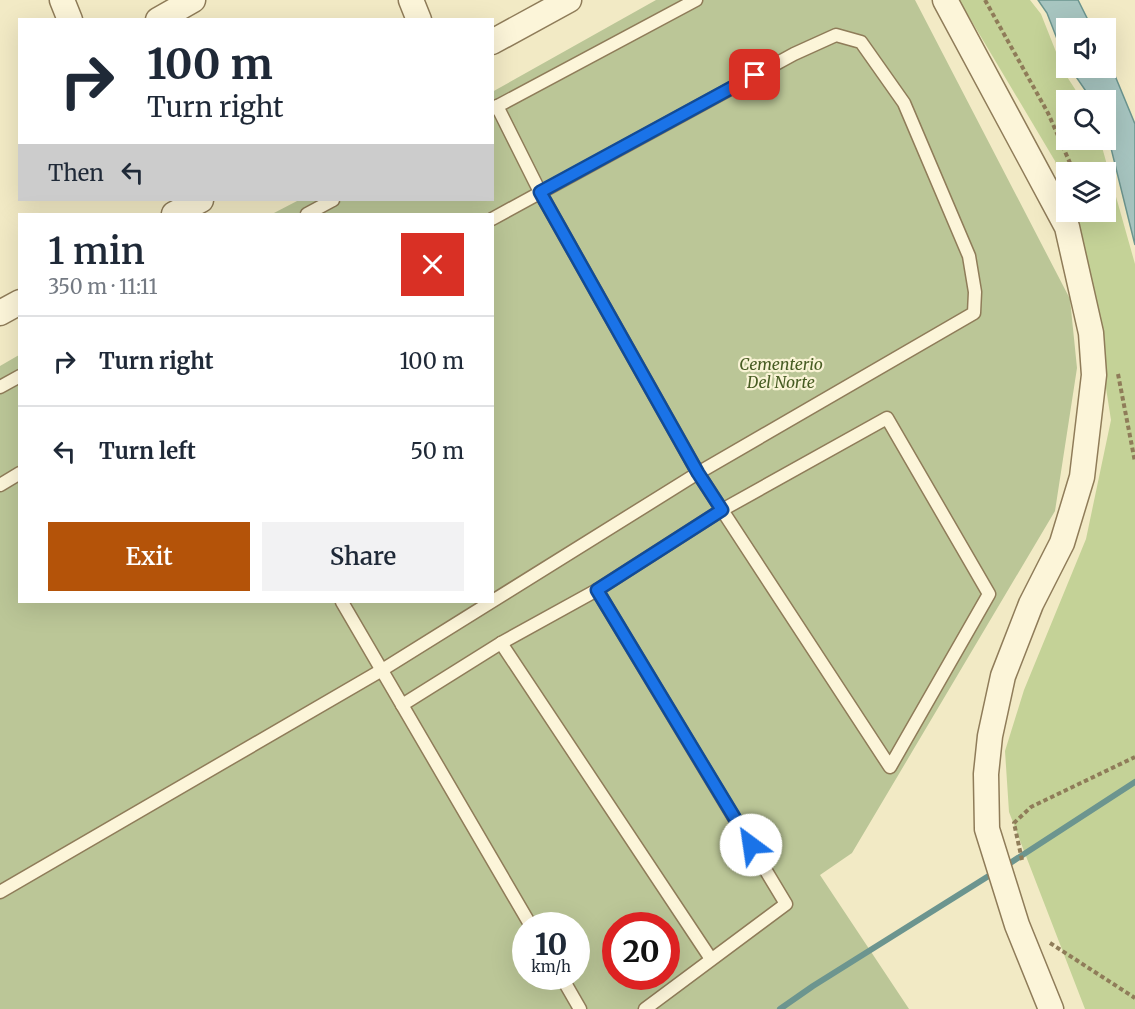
<!DOCTYPE html>
<html lang="en">
<head>
<meta charset="utf-8">
<style>
	:root { --surface:#fff; --page:#f2f2f3; --text:#1f2937; --muted:#747a83; --line:#e0e1e3; --accent:#b45309 }
	body { margin:0; font-family:Merriweather,serif; background:var(--page); color:var(--text); height:100vh; display:flex; flex-direction:column; font-size:22px; white-space:nowrap }
	* { box-sizing:border-box; margin:0 }
	p { font-size:20px; color:var(--muted) }
	.icon { flex:none; width:33px; height:33px; fill:none; stroke:currentColor; stroke-width:2; stroke-linecap:round; stroke-linejoin:round }
	.map { position:relative; flex:1; overflow:hidden }
	.panel { position:absolute; left:18px; top:213px; width:476px; height:390px; display:flex; flex-direction:column; background:var(--surface); border-radius:0px; box-shadow:0 6px 24px #0002 }
	.panel>* { flex:none }
	.guide { position:absolute; left:18px; top:18px; width:476px; height:183px; border-radius:0px; box-shadow:0 6px 24px #0002; background:#fff; color:var(--text); overflow:hidden }
	.fabs { position:absolute; left:1056px; top:18px; display:grid; gap:12px }
	.fabs a { display:grid; place-items:center; width:60px; height:60px; border-radius:0px; background:var(--surface); box-shadow:0 6px 24px #0002; font-size:30px }
	.speed { position:absolute; left:512px; top:912px; display:flex; gap:12px; font-size:30px; font-weight:700; text-align:center }
	.speed>* { display:grid; place-content:center; width:78px; height:78px; border-radius:50%; background:var(--surface); box-shadow:0 6px 24px #0002; line-height:1 }
	.speed small { font-size:15px; font-weight:400 }
	.speed .limit { border:9px solid #d22; background:#fff; color:#111 }
	.pin { position:absolute; display:grid; place-items:center; width:51px; height:51px; color:#fff; margin:-26px; border-radius:12px; box-shadow:0 3px 9px #0006 }
	.me { position:absolute; width:66px; margin:-33px; rotate:329deg; stroke-linejoin:round; filter:drop-shadow(0 0 4px #0008) }
	.turn { display:flex; align-items:center; gap:21px; height:126px; padding:0 30px; font-size:27px }
	.turn .icon { width:78px; height:78px; stroke-width:2.5 }
	.turn b { display:block; font-size:42px; line-height:51px }
	.then { display:flex; align-items:center; height:57px; padding:0 30px; background:#0003; gap:12px; font-size:22px }
	.round { display:grid; place-items:center; flex:none; width:63px; height:63px; border-radius:0px; background:var(--page) }
	.head { display:flex; align-items:center; justify-content:space-between; height:102px; padding:0 30px }
	h1 { font-size:36px; font-weight:600; line-height:45px }
	.button { display:flex; gap:12px; margin-top:auto; padding:12px 30px }
	.button a { flex:1; height:69px; border-radius:0px; background:var(--accent); color:#fff; font-size:24px; font-weight:600; line-height:69px; text-align:center }
	.button a+a { background:var(--page); color:var(--text) }
	ul { padding:0; list-style:none }
	li { display:flex; align-items:center; gap:18px; height:90px; padding:0 30px; border-top:2px solid var(--line) }
	li div { flex:1 }
	li b { display:block; font-size:22px }
	li em { font-style:normal }
	.map>svg:first-child { display:block }
</style>
</head>
<body>
<div class="map">
<svg width="1135" height="1009" viewBox="0 0 1135 1009">
	<rect width="100%" height="100%" fill="#f2eac5"/>
	<!-- green -->
	<polygon fill="#c4d297" points="959,0 1030,0 1041,14 1064,72 1082,100 1066,100 1066,140 1100,140 1135,264 1135,1009 1085,1009 1009,812 1005,751 1024,690 1086,539 1111,420 1082,235 1073,212 1106,212 1106,172 1066,172 1066,193 1055,161"/>
	<!-- cemetery -->
	<path fill="#bbc697" fill-rule="evenodd" d="M656,0h259l155,299 7,69 -22,143 -203,342 -32,22 89,134h-909v-643l19,-11 1,247h472v-388h-220l27,-14h193v-108zM525,926h51v50h-51zM615,926h51v50h-51z"/>
	<!-- water -->
	<g fill="#a7c5c0" stroke="#6c958f" stroke-width="1.5">
		<polygon points="1038,0 1078,0 1092,28 1066,28 1066,62 1047,13"/>
		<polygon points="1106,54 1135,124 1135,245 1106,128 1106,100 1092,100 1070,68 1106,68"/>
	</g>
	<g fill="none" stroke-linecap="round" stroke-linejoin="round">
		<!-- stream -->
		<g stroke="#6c958f" stroke-width="6">
			<polyline points="1004,867 1135,782"/>
			<polyline points="780,1009 813,986 995,872"/>
		</g>
		<!-- service casing -->
		<g stroke="#8f7c59" stroke-width="15">
			<g id="service">
				<polyline points="492,109 696,0"/>
				<polyline points="307,214 333,200"/>
				<polyline points="0,387 20,376"/>
				<polyline points="0,485 20,473"/>
				<polyline points="597,590 786,904 645,1009"/>
				<polyline points="342,602 531,926"/>
				<polyline points="501,643 711,959"/>
				<polyline points="402,705 501,643 597,590 722,510 887,418 989,594 890,767 722,510 698,473 540,192 497,106"/>
				<polyline points="0,892 382,670 698,473 974,313 975,292 969,256 904,103 861,42 836,35 794,54 492,219"/>
				<polyline points="561,976 580,1009"/>
			</g>
		</g>
		<!-- minor casing -->
		<g stroke="#8f7c59" stroke-width="27">
			<g id="minor">
				<polyline points="62,0 70,20"/>
				<polyline points="411,0 419,20"/>
				<polyline points="945,0 1067,227 1091,333 1094,375 1082,477 1062,543 1031,604 1003,676 990,736 986,774 987,829 1017,925 1051,1009"/>
				<polyline points="158,20 193,0"/>
				<polyline points="492,42 569,0"/>
				<polyline points="174,214 201,200"/>
				<polyline points="0,313 20,302"/>
			</g>
		</g>
		<!-- path -->
		<g stroke="#8f7c59" stroke-width="4" stroke-dasharray="4.5 3" stroke-linecap="butt">
			<polyline points="985,0 1048,113 1074,172"/>
			<polyline points="1118,374 1135,462"/>
			<polyline points="1022,860 1014,823 1031,807 1135,757"/>
			<polyline points="1050,943 1135,998"/>
		</g>
		<!-- service -->
		<use href="#service" stroke="#fcf5d9" stroke-width="12"/>
		<!-- minor -->
		<use href="#minor" stroke="#fcf5d9" stroke-width="24"/>
	</g>
	<g fill="none" stroke-linecap="round" stroke-linejoin="round">
		<!-- route casing -->
		<g stroke="#114b97" stroke-width="15">
			<polyline id="route" points="751,845 597,590 722,510 698,473 540,192 755,75"/>
		</g>
		<!-- route -->
		<use href="#route" stroke="#1a73e8" stroke-width="10"/>
	</g>
	<g text-anchor="middle" dominant-baseline="central" stroke-width="4.5" stroke-linejoin="round" paint-order="stroke">
		<!-- park labels -->
		<g font-size="16" font-style="italic" fill="#475c23" stroke="#f9f3d5">
			<text x="781" y="364">Cementerio<tspan x="781" dy="18">Del Norte</tspan></text>
		</g>
	</g>
</svg>
<div class="fabs">
<a><svg class="icon" aria-label="sound" viewBox="0 0 24 24"><path d="M4 9h4l5-4v14l-5-4H4zM17 9q2 3 0 6"/></svg></a>
<a><svg class="icon" aria-label="search" viewBox="0 0 24 24"><circle cx="10" cy="10" r="6"/><path d="M15 15l6 6"/></svg></a>
<a><svg class="icon" aria-label="layers" viewBox="0 0 24 24"><path d="M12 4l9 5-9 5-9-5zM3 14l9 5 9-5"/></svg></a>
</div>
<div class="speed"><div>10<small>km/h</small></div><div class="limit">20</div></div>
<div class="pin" style="left:755px;top:75px;background:#d93025"><svg class="icon" aria-label="arrive" viewBox="0 0 24 24"><path d="M6 21V4h12l-3 4 3 4H6"/></svg></div>
<svg class="me" style="left:751px;top:845px" viewBox="-20 -20 40 40"><circle r="19" fill="#fff"/><path d="M0-13L10 11 0 6-10 11z" fill="#1a73e8"/></svg>
<div class="guide">
<div class="turn"><svg class="icon" aria-label="right" viewBox="0 0 24 24"><path d="M7 20v-9h11M14 6l5 5-5 5"/></svg><div><b>100 m</b>Turn right</div></div>
<div class="then">Then<svg class="icon" aria-label="left" viewBox="0 0 24 24"><path d="M17 20v-9H6M10 6l-5 5 5 5"/></svg></div>
</div>
<section class="panel">
<div class="head"><div><h1>1 min</h1><p>350 m · 11:11</p></div><a class="round" style="background:#d93025;color:#fff"><svg class="icon" aria-label="close" viewBox="0 0 24 24"><path d="M6 6l12 12M18 6L6 18"/></svg></a></div>
<ul>
<li><svg class="icon" aria-label="right" viewBox="0 0 24 24"><path d="M7 20v-9h11M14 6l5 5-5 5"/></svg><div><b>Turn right</b></div><em>100 m</em></li>
<li><svg class="icon" aria-label="left" viewBox="0 0 24 24"><path d="M17 20v-9H6M10 6l-5 5 5 5"/></svg><div><b>Turn left</b></div><em>50 m</em></li>
</ul>
<div class="button"><a>Exit</a><a>Share</a></div>
</section>
</div>
</body>
</html>
